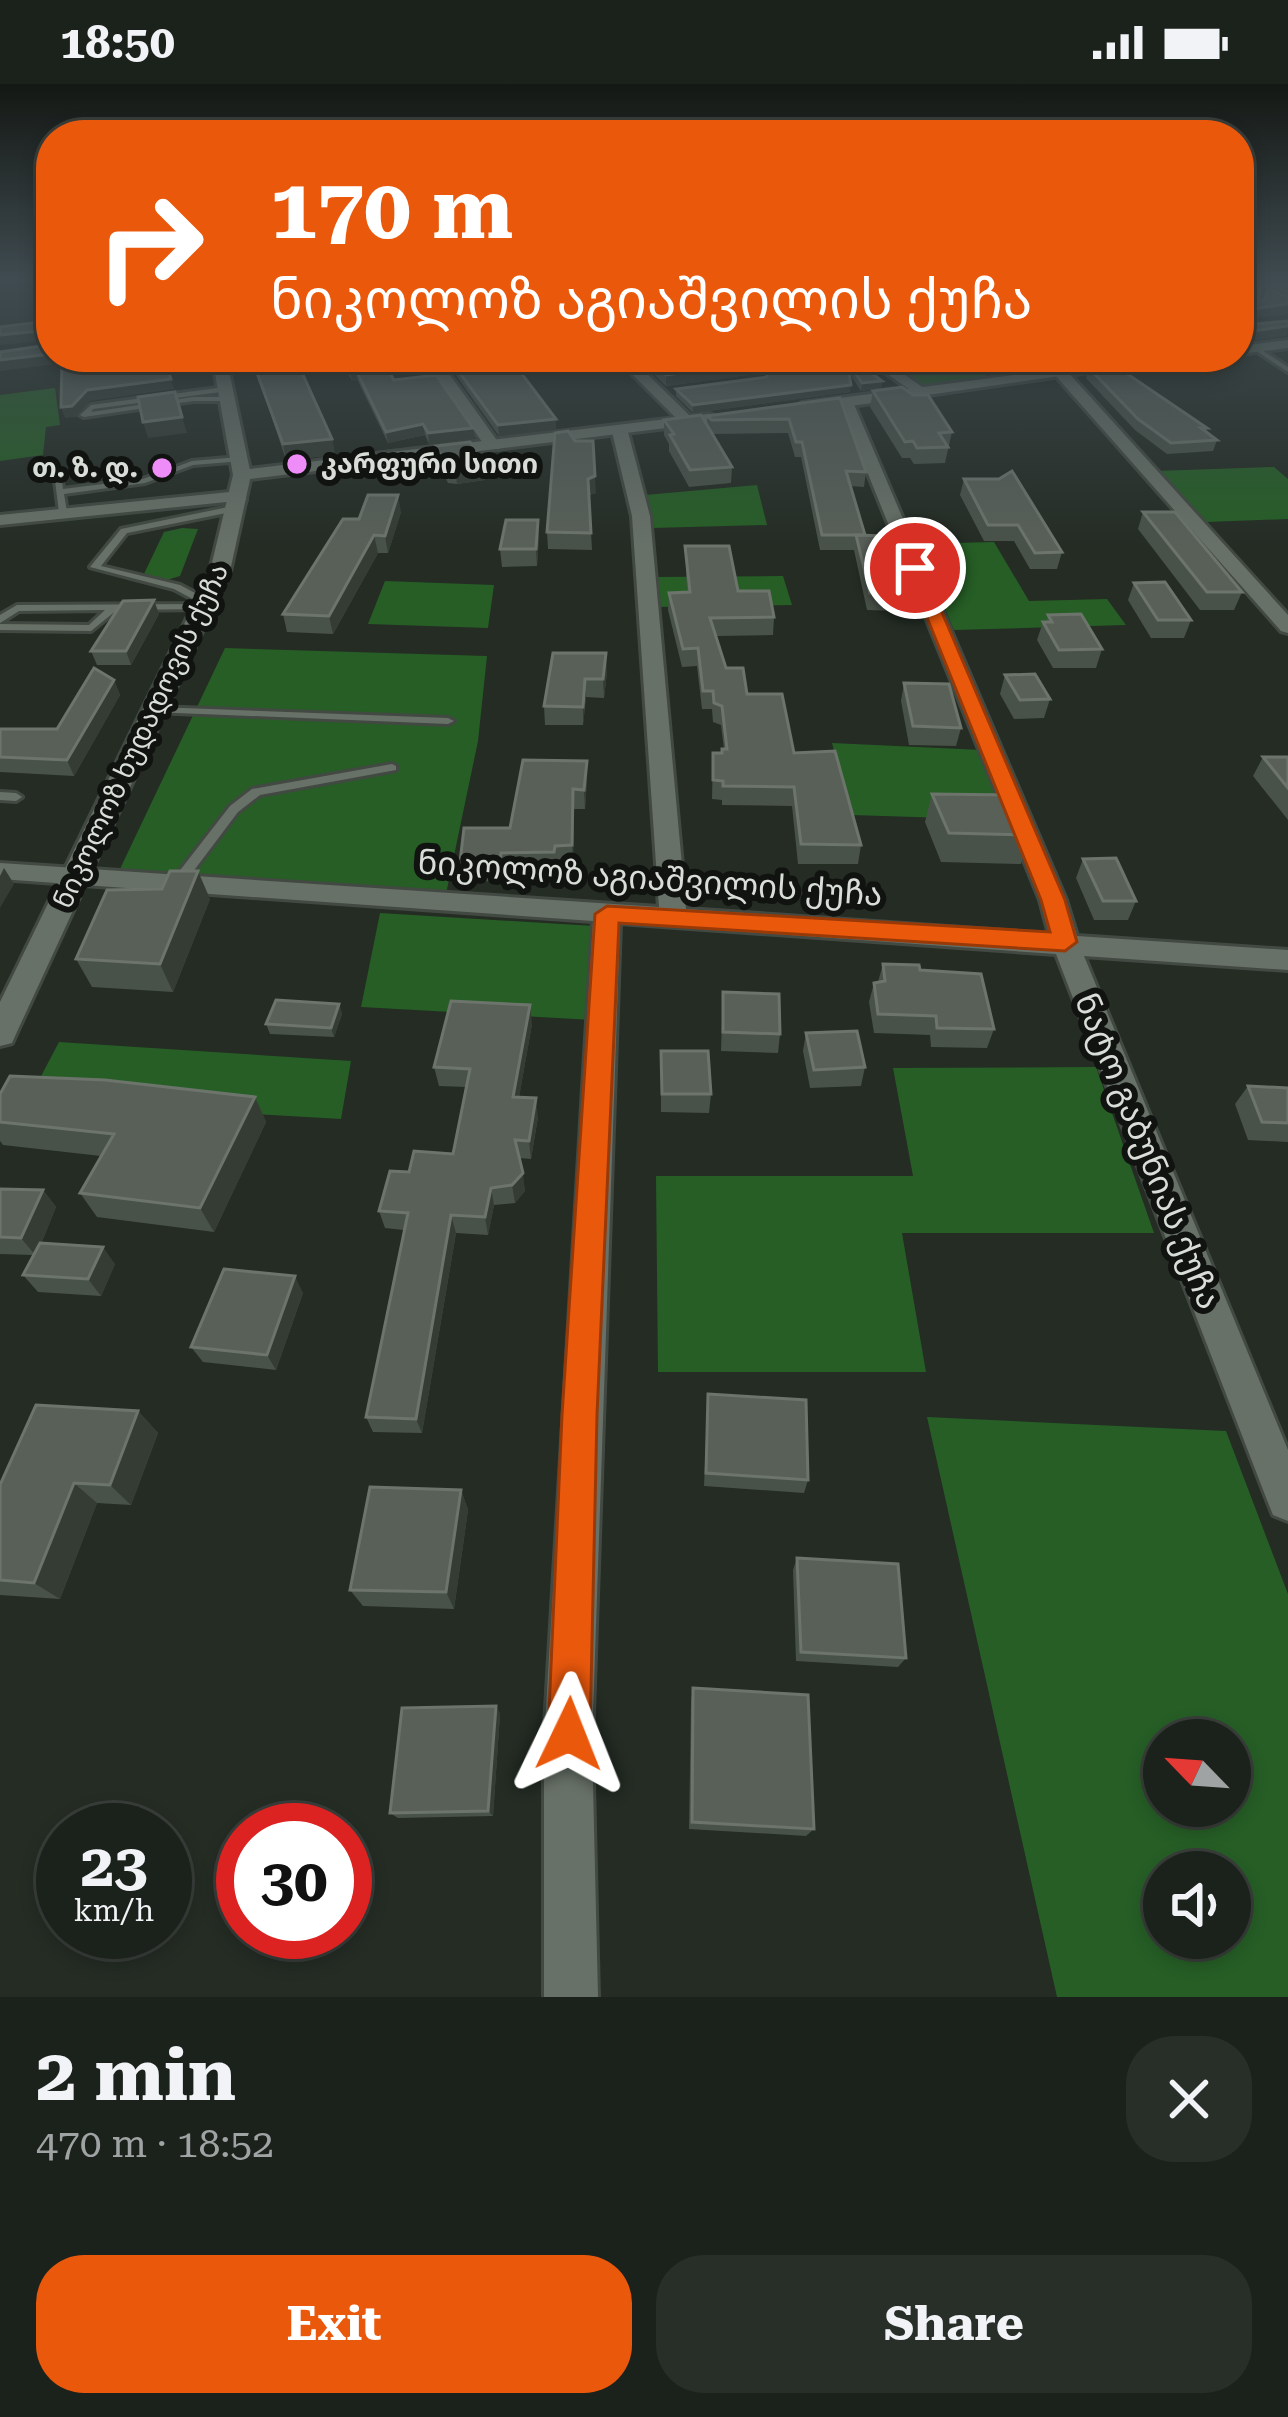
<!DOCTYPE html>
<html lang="en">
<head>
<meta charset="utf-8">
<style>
	:root { --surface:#1b211b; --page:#282e28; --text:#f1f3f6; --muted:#a0a3a3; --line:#393e3a; --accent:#ea580c }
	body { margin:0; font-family:"Roboto Serif","Noto Sans Georgian",serif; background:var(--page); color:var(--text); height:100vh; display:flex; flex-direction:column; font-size:45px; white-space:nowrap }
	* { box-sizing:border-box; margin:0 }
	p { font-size:39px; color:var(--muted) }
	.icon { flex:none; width:66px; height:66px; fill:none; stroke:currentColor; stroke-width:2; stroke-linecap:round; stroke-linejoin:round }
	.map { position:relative; height:1913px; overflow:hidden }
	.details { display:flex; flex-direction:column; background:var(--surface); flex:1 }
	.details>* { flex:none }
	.hud { position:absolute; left:36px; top:36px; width:1218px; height:252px; border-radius:48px; box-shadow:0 6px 18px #0003,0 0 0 3px var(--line); background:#ea580c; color:#fff; overflow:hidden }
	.needle { width:78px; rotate:295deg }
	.buttons { position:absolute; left:1143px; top:1635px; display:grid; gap:24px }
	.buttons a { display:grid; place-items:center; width:108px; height:108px; border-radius:50%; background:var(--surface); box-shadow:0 6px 18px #0003,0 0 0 3px var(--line); font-size:60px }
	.speed { position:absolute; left:36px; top:1719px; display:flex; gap:24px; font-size:60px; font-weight:700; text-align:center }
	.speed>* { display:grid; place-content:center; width:156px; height:156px; border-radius:50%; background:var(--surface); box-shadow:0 6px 18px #0003,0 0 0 3px var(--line); line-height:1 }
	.speed small { font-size:30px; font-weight:400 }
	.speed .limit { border:18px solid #d22; background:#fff; color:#111 }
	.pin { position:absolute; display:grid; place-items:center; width:102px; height:102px; color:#fff; margin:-51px; border:6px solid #fff; border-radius:50%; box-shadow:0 3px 12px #0007 }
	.me { position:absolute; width:132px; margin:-66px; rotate:2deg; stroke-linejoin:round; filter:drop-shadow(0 0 9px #0008) }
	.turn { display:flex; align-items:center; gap:42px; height:252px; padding:0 36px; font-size:54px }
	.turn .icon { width:156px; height:156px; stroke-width:2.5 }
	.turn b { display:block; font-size:84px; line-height:102px }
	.round { display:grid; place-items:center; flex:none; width:126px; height:126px; border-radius:48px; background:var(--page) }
	.headline { display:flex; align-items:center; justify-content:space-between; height:204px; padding:0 36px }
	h1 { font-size:72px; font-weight:700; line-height:90px }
	.action { display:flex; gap:24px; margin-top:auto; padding:24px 36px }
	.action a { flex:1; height:138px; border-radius:48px; background:var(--accent); color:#fff; font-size:48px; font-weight:700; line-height:138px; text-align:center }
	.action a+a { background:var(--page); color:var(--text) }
	.status { display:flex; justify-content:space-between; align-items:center; height:84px; padding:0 60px; background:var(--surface); direction:ltr }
	.status svg { height:33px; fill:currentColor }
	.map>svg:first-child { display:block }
</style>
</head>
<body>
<div class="status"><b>18:50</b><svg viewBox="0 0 49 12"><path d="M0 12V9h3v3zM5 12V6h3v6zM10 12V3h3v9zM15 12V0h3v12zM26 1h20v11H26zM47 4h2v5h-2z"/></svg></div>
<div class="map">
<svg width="1288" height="1913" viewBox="0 0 1288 1913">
	<rect width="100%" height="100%" fill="#242c24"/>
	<!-- green -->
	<g fill="#265e26" fill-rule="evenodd">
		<polygon points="877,273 955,273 991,295 922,304"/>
		<polygon points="55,304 60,341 46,343 43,371 0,377 0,311"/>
		<polygon points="1274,383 1288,395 1288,435 1207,438 1156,387"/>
		<polygon points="757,401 767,441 652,444 645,411"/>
		<polygon points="182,444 198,445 180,492 164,497 143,492 164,448"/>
		<polygon points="994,458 1029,517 1107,515 1126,541 954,546 917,460"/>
		<polygon points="783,492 792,521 656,523 653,493"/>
		<polygon points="385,497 494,501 488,544 368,540"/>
		<polygon points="225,564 487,572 478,657 446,810 119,787"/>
		<polygon points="832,659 982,666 1011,736 851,731"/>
		<polygon points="380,829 594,842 593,936 361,923"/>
		<polygon points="59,958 351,977 341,1035 28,1017"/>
		<polygon points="1096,983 1154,1149 902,1149 926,1288 658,1288 656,1092 913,1092 893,984"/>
		<path d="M927,1333l299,14 62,163v403h-231zM1164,1656h66v66h-66zM1164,1788h66v66h-66z"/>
	</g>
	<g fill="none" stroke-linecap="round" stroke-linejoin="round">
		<!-- service casing -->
		<g stroke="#424942" stroke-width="6">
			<g id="service">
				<polygon points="1258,200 1288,202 1288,206 1263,203 1258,222 1239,223 1239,219 1253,219"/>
				<polygon points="1253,263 1257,263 1288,283 1288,288 1253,265"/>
				<polygon points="848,273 868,273 832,279 829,277"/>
				<polygon points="220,278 222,281 152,288 149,286"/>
				<polygon points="225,303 228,307 93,325 91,328 193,313 230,313 227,317 193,317 84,333 80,331 91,321"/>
				<polygon points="239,373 243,375 242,377 193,381 145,399 64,410 67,428 63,431 59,428 54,389 61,391 63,405 143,395 192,377"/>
				<polygon points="238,421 241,422 241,426 127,449 101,482 180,501 210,517 208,525 117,526 91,547 0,546 0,540 89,541 105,526 19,527 0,539 0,531 17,521 202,520 174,505 90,483 121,445"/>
				<polygon points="157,623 448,634 454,637 448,640 153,628 152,626"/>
				<polygon points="392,680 396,682 396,686 260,711 238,728 183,801 173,801 171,798 230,722 252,705"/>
				<polygon points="0,708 16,709 22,713 16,717 0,716"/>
			</g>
		</g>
		<!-- minor casing -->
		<g stroke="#424942" stroke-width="6">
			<g id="minor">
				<polygon points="423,273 437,273 501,362 499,365 487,365"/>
				<polygon points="615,273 630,273 693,335 693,341 683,341"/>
				<polygon points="863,273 879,273 928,307 916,310"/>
				<polygon points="1055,285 1065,285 1288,531 1288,549 1281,547 1055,291"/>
				<polygon points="846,314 853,318 1066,816 1077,852 1288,866 1288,886 1084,872 1288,1366 1288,1437 1273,1431 1267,1416 1056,870 620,839 592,1658 598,1913 544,1913 544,1658 593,837 0,795 0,779 659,823 632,432 612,348 620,343 628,348 650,432 686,825 1049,850 1040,816 839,318"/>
				<polygon points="240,407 246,408 246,416 0,441 0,431"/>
			</g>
		</g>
		<!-- tertiary casing -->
		<g stroke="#424942" stroke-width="6">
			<g id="tertiary">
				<polygon points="1288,256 1288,264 1239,270 1239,262"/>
				<polygon points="1152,273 1193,273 802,329 794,324 802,319"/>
				<polygon points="709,330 715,332 715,338 242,396 233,391 242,386"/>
			</g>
		</g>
		<!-- secondary casing -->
		<g stroke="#424942" stroke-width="6">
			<polygon id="secondary" points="212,273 226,273 251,391 230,487 16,950 12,959 0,962 0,918 210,487 233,391"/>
		</g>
		<!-- service -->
		<use href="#service" fill="#687168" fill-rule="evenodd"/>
		<!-- minor -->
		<use href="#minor" fill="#687168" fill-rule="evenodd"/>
		<!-- tertiary -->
		<use href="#tertiary" fill="#687168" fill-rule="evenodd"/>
		<!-- secondary -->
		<use href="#secondary" fill="#687168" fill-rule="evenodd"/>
	</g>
	<!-- wall -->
	<g fill="#495249">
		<polygon points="1239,195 1288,195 1288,199 1258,196 1253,202"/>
		<polygon points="1270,199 1288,200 1288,230 1239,235 1239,202 1250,213 1242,215 1243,218 1264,216"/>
		<polygon points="339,273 380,273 394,296 475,355 429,360 425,351 388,359 358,297 352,297"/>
		<polygon points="457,273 590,273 591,278 519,286 556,346 499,352 453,287 451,277 459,276"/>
		<polygon points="636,273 805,273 763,280 763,289 666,302"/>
		<polygon points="847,273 882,297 881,304 861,307 849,289 850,308 693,329 676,312 676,305 767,293"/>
		<polygon points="965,273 1105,273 1105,275 989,290"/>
		<polygon points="1089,284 1131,284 1129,291 1207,344 1206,348 1217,356 1213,367 1167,370 1135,346 1086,294"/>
		<polygon points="256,286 332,355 335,371 286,376"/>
		<polygon points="873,307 952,348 945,379 914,380 910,374 902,374 870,323"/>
		<polygon points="840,314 866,388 864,403 851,402 865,451 902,509 898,527 867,526 854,466 820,466 801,373 795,373 788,349 713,350 732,383 731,399 689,403 669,367 669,360 664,351 664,336 707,340 707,332"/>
		<polygon points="555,349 596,409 589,411 592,466 548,465 547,448"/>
		<polygon points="436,362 483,380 485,396 457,400 448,399 438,378"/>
		<polygon points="964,395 999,395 1062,468 1057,485 1030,485 1014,457 984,457 960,411"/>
		<polygon points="401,428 388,469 378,469 333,550 287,548 283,530 359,435"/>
		<polygon points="1143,428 1242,508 1234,526 1200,526 1138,445"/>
		<polygon points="539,453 537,482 502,483 500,465"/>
		<polygon points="685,462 738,507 774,533 773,551 716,552 726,584 794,669 861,761 858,780 798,780 792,722 722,721 722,716 712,715 713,669 721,669 724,665 721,641 713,638 712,625 702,625 697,582 682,583 668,526 669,509 687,508"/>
		<polygon points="1134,499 1191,536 1184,554 1151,554 1128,516"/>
		<polygon points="159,530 131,581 97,581 91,567"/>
		<polygon points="1048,531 1102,565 1096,584 1053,584 1037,556 1043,538 1046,538"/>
		<polygon points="553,569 607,588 604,614 586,613 583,641 545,641 544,622"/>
		<polygon points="1005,591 1050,615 1044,634 1014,635 1000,610"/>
		<polygon points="114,596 120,611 74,692 0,688 0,645 57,645"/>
		<polygon points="904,599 961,644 956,662 909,661 901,617"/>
		<polygon points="1263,673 1288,673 1288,736 1253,692"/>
		<polygon points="587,696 585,725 574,725 573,780 556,781 556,787 503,788 503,797 464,798 460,778 510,744"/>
		<polygon points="932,710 1030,751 1021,780 941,778 925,738"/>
		<polygon points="1083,775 1136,817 1128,836 1094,836 1076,794"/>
		<polygon points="210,815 173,908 92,903 76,875"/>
		<polygon points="883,880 920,886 994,945 987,964 931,963 930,951 874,949 869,918 874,899 878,898"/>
		<polygon points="723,908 780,950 778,969 721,967"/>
		<polygon points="339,920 342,930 334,953 270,950 266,940"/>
		<polygon points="532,940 519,1013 538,1033 531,1075 519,1074 525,1107 515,1119 494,1121 488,1151 456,1149 422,1349 373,1348 366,1333 404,1146 385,1144 379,1127 409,1088 453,1070 466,1003 439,1002 434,983"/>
		<polygon points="806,949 865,983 861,1002 810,1004 803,967"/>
		<polygon points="661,967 711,1010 709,1029 661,1028"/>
		<polygon points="1248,1002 1288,1004 1288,1058 1248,1056 1235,1020"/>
		<polygon points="0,1010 255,1013 266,1038 214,1148 97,1133 80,1109 101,1072 3,1061 0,1057"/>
		<polygon points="0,1105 43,1106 56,1123 41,1160 115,1180 101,1212 38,1208 23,1191 33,1171 0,1170"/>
		<polygon points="303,1209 276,1286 203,1278 191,1263"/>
		<polygon points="708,1310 808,1396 804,1409 704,1402"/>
		<polygon points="138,1327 158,1349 131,1421 97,1419 60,1515 0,1511 0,1401"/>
		<polygon points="461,1406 468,1426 454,1525 363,1522 350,1506"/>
		<polygon points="797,1474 906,1574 898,1583 796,1577 793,1486"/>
		<polygon points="693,1604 814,1745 806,1752 689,1745 691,1617"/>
		<polygon points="496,1622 500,1630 493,1732 398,1734 390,1729"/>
	</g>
	<!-- shaded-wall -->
	<g fill="#343c34">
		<polygon points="1253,203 1250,213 1239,215 1239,206"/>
		<polygon points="1288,220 1288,230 1239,235 1239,225"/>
		<polygon points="1288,242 1287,252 1239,258 1239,249"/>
		<polygon points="50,246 51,256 0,261 0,251"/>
		<polygon points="51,270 51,273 63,273 65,279 0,287 0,276"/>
		<polygon points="102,273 163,273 164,278 78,286 70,280 74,275"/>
		<polygon points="547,273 590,273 591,278 512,287 512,277"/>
		<polygon points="764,273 805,273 763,280 763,289 666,302 666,291"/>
		<polygon points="1043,273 1105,273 1105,275 989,290 991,280"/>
		<polygon points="356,286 358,297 352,297 350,287"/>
		<polygon points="171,295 174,305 90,317 76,333 65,334 61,323 87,306"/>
		<polygon points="882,297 881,304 861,307 862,299"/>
		<polygon points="851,301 850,308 693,329 693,321"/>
		<polygon points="182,333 187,349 148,354 143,338"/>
		<polygon points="556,335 556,346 499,352 498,341"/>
		<polygon points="423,340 425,351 388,359 386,348"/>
		<polygon points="473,344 475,355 429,360 428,349"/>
		<polygon points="332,355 335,371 286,376 283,360"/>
		<polygon points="483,380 485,396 457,400 455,383"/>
		<polygon points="595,392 596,409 588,411 588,395"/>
		<polygon points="398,411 401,428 388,469 385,452"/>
		<polygon points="538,436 539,453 537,482 536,465"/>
		<polygon points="374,451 378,469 333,550 329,532"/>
		<polygon points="154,516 159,530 131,581 126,567"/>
		<polygon points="606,569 607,588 604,614 603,595"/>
		<polygon points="585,595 586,613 583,641 583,623"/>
		<polygon points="114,596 120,611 74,692 67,676"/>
		<polygon points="587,677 587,696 585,725 584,706"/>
		<polygon points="573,705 574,725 573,780 572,761"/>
		<polygon points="4,784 14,800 0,824 0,792"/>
		<polygon points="198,787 210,815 173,908 160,880"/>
		<polygon points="339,920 342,930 334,953 331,944"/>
		<polygon points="530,921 532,940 516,1031 513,1013"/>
		<polygon points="255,1013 266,1038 214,1148 200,1124"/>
		<polygon points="536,1014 538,1033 531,1075 529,1057"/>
		<polygon points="523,1089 525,1107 515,1119 512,1101"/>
		<polygon points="491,1104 494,1121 488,1151 485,1133"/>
		<polygon points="43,1106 56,1123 36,1172 21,1154"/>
		<polygon points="451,1131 456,1149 422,1349 416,1335"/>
		<polygon points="103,1163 115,1180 101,1212 88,1195"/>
		<polygon points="295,1192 303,1209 276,1286 267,1271"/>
		<polygon points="138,1327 158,1349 131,1421 110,1401"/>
		<polygon points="74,1399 97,1419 60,1515 34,1499"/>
		<polygon points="461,1406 468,1426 454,1525 446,1508"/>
		<polygon points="496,1622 500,1630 493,1732 488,1727"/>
	</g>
	<!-- building -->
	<g fill="#586058" stroke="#6c746c" stroke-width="3">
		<polygon points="1270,199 1288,200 1288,208"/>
		<polygon points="1239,202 1253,203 1239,206 1243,218 1264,216 1268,205 1288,213 1288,220 1239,227"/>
		<polygon points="51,230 51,270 0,276 0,268 48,261 50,246 0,251 0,243 49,237"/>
		<polygon points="1239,237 1243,241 1288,237 1288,242 1239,249"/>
		<polygon points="62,273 102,273 74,275 70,280 78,286 165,279 171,295 87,306 72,322 61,323"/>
		<polygon points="343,273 380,273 394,296 436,291 473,344 428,349 423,340 386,348 356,286 350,287"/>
		<polygon points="462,273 547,273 512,277 556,335 498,341 451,277 463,275"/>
		<polygon points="647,273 764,273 764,278 666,291"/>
		<polygon points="847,273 850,273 882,297 862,299 847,277 851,301 693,321 676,305 767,293 768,283"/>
		<polygon points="981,273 1043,273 991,280"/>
		<polygon points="1123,278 1131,284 1120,285 1207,344 1201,344 1217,356 1171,359 1138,335 1089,284"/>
		<polygon points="299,282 332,355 283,360 256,286"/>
		<polygon points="902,303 913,311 928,311 952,348 939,349 948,363 917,364 913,357 905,358 873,307"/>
		<polygon points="175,308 182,333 143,338 138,313"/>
		<polygon points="840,314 866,388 846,387 865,451 822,451 802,358 796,358 789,335 712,336 707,332"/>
		<polygon points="701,331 732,383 690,386 670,351 674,350 664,336"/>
		<polygon points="568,347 575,357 593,357 595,392 588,395 591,449 547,448 555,349"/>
		<polygon points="470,358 483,380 455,383 446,382 436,362"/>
		<polygon points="1012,387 1062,468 1035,469 1018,441 988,441 964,395 999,395"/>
		<polygon points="368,411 398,411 385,452 374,451 329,532 283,530 343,435 359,435"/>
		<polygon points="1143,428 1175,428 1242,508 1207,508"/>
		<polygon points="506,436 538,436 536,465 500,465"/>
		<polygon points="856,451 885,452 902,509 870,509"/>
		<polygon points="685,462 729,462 738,507 769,507 774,533 710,534 726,584 743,584 747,610 782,610 794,669 835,667 861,761 801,760 794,703 723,702 723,697 713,696 713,669 722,669 722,665 727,665 722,622 714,619 713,607 703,607 698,564 683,565 669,509 690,508"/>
		<polygon points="1165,498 1191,536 1158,536 1134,499"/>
		<polygon points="154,516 126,567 91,567 123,517"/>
		<polygon points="1081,530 1102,565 1059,566 1043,538 1052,538 1048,531"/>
		<polygon points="553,569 606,569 603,595 585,595 583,623 544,622"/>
		<polygon points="94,584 114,596 67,676 0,673 0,645 57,645"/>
		<polygon points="1035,590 1050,615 1020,616 1005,591"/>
		<polygon points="904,599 949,600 961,644 913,642"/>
		<polygon points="1263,673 1288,673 1288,704"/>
		<polygon points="523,676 587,677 584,706 573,705 572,761 555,762 554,768 501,769 500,778 460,778 464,744 510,744"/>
		<polygon points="932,710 1013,711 1030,751 949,749"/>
		<polygon points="1116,774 1136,817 1103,817 1083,775"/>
		<polygon points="170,787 198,787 160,880 76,875 107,806 162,805"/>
		<polygon points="883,880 919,881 920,886 981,890 994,945 937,944 936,932 878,930 874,899 885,897"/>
		<polygon points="723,908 779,910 780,950 723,948"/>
		<polygon points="276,916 339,920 331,944 266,940"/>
		<polygon points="451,917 530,921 513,1013 536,1014 529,1057 515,1056 523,1089 512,1101 491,1104 485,1133 451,1131 416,1335 366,1333 408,1129 379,1127 390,1087 409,1088 414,1067 453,1070 470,985 434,983"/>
		<polygon points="857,947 865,983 814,986 806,949"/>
		<polygon points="661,967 708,967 711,1010 662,1010"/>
		<polygon points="10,992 105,996 255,1013 200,1124 80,1109 114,1050 0,1038 0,1010"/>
		<polygon points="1248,1002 1288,1004 1288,1039 1262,1038"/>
		<polygon points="0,1105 43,1106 21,1154 0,1153"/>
		<polygon points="40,1159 103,1163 88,1195 23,1191"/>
		<polygon points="224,1185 295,1192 267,1271 191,1263"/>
		<polygon points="708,1310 806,1316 808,1396 706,1389"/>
		<polygon points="36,1321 138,1327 110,1401 74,1399 34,1499 0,1496 0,1401"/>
		<polygon points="370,1403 461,1406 446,1508 350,1506"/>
		<polygon points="797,1474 898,1480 906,1574 801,1568"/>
		<polygon points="693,1604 808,1611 814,1745 692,1738"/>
		<polygon points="496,1622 488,1727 390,1729 402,1624"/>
	</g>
	<!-- sky -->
	<linearGradient id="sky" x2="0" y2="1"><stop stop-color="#141814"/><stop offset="0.42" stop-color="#3f4b50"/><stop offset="1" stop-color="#3f4b50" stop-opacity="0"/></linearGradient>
	<rect width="1288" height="463" fill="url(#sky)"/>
	<!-- route -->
	<polygon fill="#ea580c" stroke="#983908" stroke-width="3" points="915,479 923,484 1065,816 1077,858 1065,867 619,839 597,1331 590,1650 584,1665 569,1671 554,1665 548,1650 562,1331 595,830 607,822 1050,848 1041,816 907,484"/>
	<!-- markers -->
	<g fill="#ee8cf8" stroke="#101310" stroke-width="4.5">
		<circle cx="297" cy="380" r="12"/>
		<circle cx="162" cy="384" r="12"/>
	</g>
	<g text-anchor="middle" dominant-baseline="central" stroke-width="12" stroke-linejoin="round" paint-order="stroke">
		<!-- far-poi labels -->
		<g font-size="27" font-weight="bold" fill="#d8ddd8" stroke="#101310" text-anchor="start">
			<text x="321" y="380">კარფური სითი</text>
			<text x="138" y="384" text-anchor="end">თ. ზ. დ.</text>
		</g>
		<!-- far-street labels -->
		<g font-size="27" fill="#d8ddd8" stroke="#101310">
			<text transform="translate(141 652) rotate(-65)">ნიკოლოზ ხუდადოვის ქუჩა</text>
		</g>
		<!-- street labels -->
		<g font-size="33" fill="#d8ddd8" stroke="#101310">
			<text transform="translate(650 794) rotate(4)">ნიკოლოზ აგიაშვილის ქუჩა</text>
			<text transform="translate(1148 1067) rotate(68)">ნატო გაბუნიას ქუჩა</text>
		</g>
	</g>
</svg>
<div class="buttons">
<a><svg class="needle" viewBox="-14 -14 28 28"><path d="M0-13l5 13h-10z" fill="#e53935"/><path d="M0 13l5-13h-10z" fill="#a0a3a3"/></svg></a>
<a><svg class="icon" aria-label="sound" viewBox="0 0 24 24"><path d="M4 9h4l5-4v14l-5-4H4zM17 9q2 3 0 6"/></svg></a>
</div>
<div class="speed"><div>23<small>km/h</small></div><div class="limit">30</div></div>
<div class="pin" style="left:915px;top:484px;background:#d93025"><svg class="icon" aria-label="arrive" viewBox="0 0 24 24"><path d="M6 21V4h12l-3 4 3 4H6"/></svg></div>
<svg class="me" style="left:569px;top:1650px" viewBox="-20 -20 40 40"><path d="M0-17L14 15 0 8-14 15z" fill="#ea580c" stroke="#fff" stroke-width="4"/></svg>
<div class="hud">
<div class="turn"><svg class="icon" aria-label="right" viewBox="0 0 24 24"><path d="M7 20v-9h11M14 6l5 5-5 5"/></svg><div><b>170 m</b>ნიკოლოზ აგიაშვილის ქუჩა</div></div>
</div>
</div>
<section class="details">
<div class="headline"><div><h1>2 min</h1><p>470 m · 18:52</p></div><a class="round"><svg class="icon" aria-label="close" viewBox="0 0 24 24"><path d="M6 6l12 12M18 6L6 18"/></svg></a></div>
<div class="action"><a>Exit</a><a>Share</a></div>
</section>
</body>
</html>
